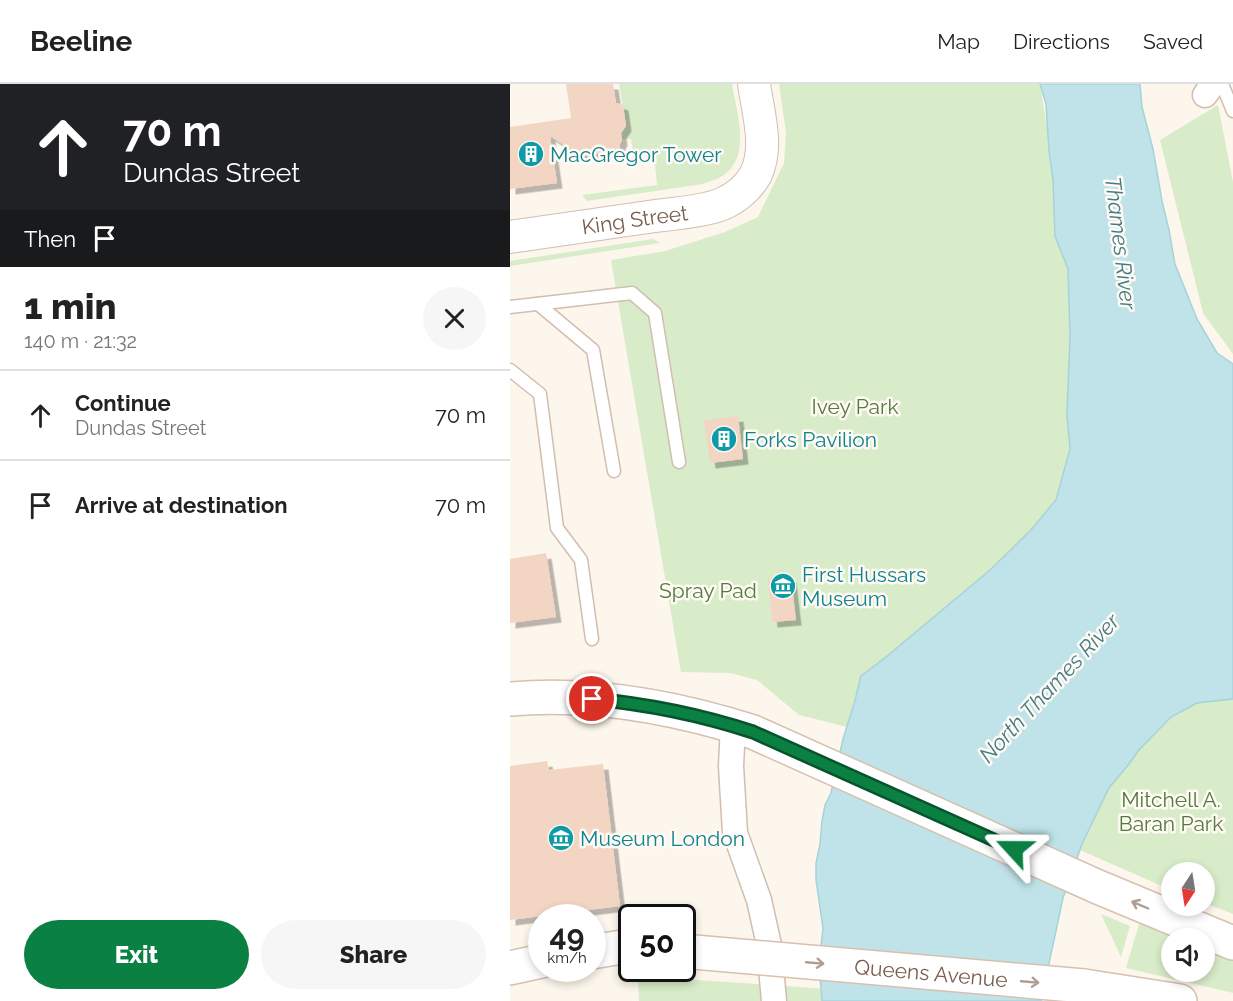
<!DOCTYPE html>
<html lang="en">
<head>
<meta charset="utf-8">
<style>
	:root { --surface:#fff; --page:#f6f6f6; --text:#222; --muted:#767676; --line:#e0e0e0; --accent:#0b8043 }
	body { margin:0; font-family:Raleway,sans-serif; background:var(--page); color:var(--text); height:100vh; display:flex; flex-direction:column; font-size:22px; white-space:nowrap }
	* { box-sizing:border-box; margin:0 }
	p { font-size:20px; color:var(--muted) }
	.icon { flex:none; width:33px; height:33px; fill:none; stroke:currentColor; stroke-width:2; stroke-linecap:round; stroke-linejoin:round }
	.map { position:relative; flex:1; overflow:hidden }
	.drawer { display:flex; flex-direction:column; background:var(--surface); width:510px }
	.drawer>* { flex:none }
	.top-card { background:#202124; color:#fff; overflow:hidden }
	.needle { width:39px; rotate:192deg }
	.buttons { position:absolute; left:651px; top:778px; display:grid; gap:12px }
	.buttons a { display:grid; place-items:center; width:54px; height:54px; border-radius:50%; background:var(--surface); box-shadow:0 3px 9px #0003; font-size:30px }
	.speed { position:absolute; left:18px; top:820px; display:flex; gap:12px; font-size:30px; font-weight:700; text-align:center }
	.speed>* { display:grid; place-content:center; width:78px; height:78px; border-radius:50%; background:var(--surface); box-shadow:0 3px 9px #0003; line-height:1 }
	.speed small { font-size:15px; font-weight:400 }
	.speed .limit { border:3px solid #111; border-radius:9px; background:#fff; color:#111 }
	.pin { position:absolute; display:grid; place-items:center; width:51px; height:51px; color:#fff; margin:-26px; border:3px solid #fff; border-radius:50%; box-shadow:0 2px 6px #0007 }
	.me { position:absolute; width:66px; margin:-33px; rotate:294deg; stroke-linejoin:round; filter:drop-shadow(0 0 4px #0008) }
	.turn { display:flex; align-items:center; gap:21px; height:126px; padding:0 24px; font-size:27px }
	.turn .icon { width:78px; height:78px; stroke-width:2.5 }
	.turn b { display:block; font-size:42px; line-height:51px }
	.then { display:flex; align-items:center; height:57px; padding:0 24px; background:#0003; gap:12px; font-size:22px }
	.round { display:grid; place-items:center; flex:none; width:63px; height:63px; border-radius:32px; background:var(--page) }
	.overview { display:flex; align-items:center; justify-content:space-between; height:102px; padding:0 24px }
	h1 { font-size:36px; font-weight:800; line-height:45px }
	.cta { display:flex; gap:12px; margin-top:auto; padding:12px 24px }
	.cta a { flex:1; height:69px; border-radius:36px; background:var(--accent); color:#fff; font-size:24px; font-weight:800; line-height:69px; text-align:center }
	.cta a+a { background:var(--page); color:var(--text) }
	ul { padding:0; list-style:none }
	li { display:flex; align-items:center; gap:18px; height:90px; padding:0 24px; border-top:2px solid var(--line) }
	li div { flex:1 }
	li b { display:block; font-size:22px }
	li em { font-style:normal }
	header { display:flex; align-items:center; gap:36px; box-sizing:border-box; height:84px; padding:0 30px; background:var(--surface); border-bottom:2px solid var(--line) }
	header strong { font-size:28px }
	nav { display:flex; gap:33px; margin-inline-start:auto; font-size:21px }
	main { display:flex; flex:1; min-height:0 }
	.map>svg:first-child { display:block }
</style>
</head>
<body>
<header>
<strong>Beeline</strong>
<nav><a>Map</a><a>Directions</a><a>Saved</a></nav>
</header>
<main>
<section class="drawer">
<div class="top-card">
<div class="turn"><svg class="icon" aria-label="ahead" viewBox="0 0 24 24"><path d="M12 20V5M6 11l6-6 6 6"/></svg><div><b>70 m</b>Dundas Street</div></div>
<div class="then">Then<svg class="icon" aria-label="arrive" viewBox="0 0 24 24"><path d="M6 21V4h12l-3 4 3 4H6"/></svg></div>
</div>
<div class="overview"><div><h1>1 min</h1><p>140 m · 21:32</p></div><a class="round"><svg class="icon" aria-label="close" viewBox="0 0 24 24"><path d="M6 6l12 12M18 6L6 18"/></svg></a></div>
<ul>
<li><svg class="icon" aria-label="ahead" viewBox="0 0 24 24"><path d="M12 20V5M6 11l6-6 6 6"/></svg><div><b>Continue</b><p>Dundas Street</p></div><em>70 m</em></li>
<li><svg class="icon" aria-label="arrive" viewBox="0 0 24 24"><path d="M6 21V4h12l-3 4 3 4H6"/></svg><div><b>Arrive at destination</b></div><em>70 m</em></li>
</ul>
<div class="cta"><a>Exit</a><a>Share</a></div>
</section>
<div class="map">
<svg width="723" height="917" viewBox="0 0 723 917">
	<defs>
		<filter id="shadow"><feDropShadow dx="5.5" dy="5.5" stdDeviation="0" flood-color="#0004"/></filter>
	</defs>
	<rect width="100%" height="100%" fill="#fdf6ec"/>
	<!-- green -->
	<g fill="#d8ecc9">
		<path d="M109,0h113c5,31 22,78 -15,95 -5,2 -10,3 -14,5l-116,17 -5,-6 75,-10 -3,-31 -20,2 -3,-17h-9l-1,-6 5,-7z"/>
		<polygon points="269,0 530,0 559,178 560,419 376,573 351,591 337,643 289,631 247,596 220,589 171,588 101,176 155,167 215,148 248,133 274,79 276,49"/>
		<polygon points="708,21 723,98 723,270 693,229 650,56"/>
		<polygon points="143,155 150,159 0,182 0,177"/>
		<polygon points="723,615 723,830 695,819 694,789 662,789 661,806 570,766 586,730 599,704 619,680 629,666 661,633 687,619"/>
		<polygon points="591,830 620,842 611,873"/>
		<polygon points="630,837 673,855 662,855 662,888 694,888 695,864 723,876 723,909 616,884"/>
		<polygon points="187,896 318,905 319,917 129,917 128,898"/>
	</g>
	<!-- water -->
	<polygon fill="#bfe3e8" stroke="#a5d3da" stroke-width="1.5" points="530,0 630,0 632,23 643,65 652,117 659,146 665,180 687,235 707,269 723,280 723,615 687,619 661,633 629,666 619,680 599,704 572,760 553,814 531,917 312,917 309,880 313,844 306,796 306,779 310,760 312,737 315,721 321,709 333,655 344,620 351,592 376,573 480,486 520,447 546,416 560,365 557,331 560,252 558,185 545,152 543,96 539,67 536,20"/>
	<!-- building -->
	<g fill="#f3d5c3" filter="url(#shadow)">
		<polygon points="56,0 103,0 106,19 113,21 116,42 111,49 112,56 110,60 110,67 71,72 40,52 47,99 0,105 0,43 61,34"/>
		<polygon points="228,332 233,375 200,379 194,336"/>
		<polygon points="36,469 46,533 0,539 0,475"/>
		<polygon points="281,493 286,536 262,538 258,495"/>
		<polygon points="37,677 39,686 93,680 110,822 0,836 0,682"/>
	</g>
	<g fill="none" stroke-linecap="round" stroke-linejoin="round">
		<!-- service casing -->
		<g stroke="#d1beb0" stroke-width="15">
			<g id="service">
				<polyline points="712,0 723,27"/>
				<polyline points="28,220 83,266 104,387"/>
				<polyline points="0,223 122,209 145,229 169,378"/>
				<polyline points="0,286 30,310 47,444 71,476 82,555"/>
			</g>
		</g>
		<!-- minor casing -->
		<g stroke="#d1beb0" stroke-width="27">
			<g id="minor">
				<polyline points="695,11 703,0"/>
				<polyline points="223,641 221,682 225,749 249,816 259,861 264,917"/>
			</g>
		</g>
		<!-- tertiary casing -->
		<g stroke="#d1beb0" stroke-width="34">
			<g id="tertiary">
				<path id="s1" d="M0,153c48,-7 97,-14 145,-21 18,-2 51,-5 67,-12 14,-6 27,-17 34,-30 13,-28 2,-61 -2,-90"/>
			</g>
		</g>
		<!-- secondary casing -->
		<g stroke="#d6c0b0" stroke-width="36">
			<g id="secondary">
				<path d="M0,615c81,-7 165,8 243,33l345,155 135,56"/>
				<polyline points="82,868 112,863 122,864"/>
				<polyline points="0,884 32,877"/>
				<polyline points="574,902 670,917"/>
			</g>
		</g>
		<!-- service -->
		<use href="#service" stroke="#fff" stroke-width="12"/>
		<!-- minor -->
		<use href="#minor" stroke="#fff" stroke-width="24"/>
		<!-- tertiary -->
		<use href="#tertiary" stroke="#fff" stroke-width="32"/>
		<!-- secondary -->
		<use href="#secondary" stroke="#fff" stroke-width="33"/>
		<!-- secondary-bridge casing -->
		<g stroke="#d6c0b0" stroke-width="36" stroke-linecap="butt">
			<g id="secondary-bridge">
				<path id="s2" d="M184,868l390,34"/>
			</g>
		</g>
		<!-- secondary-bridge -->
		<use href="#secondary-bridge" stroke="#fff" stroke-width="33"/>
	</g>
	<!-- one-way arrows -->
	<defs><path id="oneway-shaft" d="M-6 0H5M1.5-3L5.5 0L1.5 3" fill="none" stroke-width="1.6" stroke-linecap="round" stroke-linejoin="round" transform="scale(1.5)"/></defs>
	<g stroke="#af9d94">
		<use href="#oneway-shaft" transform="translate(630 821) rotate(-157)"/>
		<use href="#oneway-shaft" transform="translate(305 879) rotate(5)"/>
		<use href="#oneway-shaft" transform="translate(520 898) rotate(5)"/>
	</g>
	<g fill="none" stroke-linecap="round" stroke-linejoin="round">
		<!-- route casing -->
		<g stroke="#07532c" stroke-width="15">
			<path id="route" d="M82,615c55,5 109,16 161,33l261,117"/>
		</g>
		<!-- route -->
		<use href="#route" stroke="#0b8043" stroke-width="10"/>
	</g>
	<!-- icons -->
	<defs>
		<g id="building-disc" transform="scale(1.35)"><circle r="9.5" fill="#0f9aa8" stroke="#fffaf3"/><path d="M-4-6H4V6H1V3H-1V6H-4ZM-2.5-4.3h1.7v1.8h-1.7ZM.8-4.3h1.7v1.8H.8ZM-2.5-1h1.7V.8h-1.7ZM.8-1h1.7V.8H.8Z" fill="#fff"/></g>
		<g id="museum-disc" transform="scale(1.35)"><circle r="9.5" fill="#0f9aa8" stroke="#fffaf3"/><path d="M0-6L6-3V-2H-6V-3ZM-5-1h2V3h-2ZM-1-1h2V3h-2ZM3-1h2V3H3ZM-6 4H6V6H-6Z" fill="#fff"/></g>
	</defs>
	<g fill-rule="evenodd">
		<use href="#building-disc" x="21" y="70"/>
		<use href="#building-disc" x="214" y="355"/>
		<use href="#museum-disc" x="273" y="502"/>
		<use href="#museum-disc" x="51" y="754"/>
	</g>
	<g text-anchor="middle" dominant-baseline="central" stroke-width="5" stroke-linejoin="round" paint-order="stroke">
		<!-- culture labels -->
		<g font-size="21" fill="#0d838f" stroke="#fffaf3" text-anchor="start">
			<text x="40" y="70">MacGregor Tower</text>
			<text x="234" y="355">Forks Pavilion</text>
			<text x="292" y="490">First Hussars<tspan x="292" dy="24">Museum</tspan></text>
			<text x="70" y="754">Museum London</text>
		</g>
		<!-- street labels -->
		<g font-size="21" fill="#7a5c4d" stroke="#fffaf3">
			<text stroke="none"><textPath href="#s1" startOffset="126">King Street</textPath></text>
			<text stroke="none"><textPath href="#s2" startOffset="238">Queens Avenue</textPath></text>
		</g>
		<!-- park labels -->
		<g font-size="21" fill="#537a41" stroke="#fffaf3">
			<text x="345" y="322">Ivey Park</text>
			<text x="198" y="506">Spray Pad</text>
			<text x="661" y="715">Mitchell A.<tspan x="661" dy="24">Baran Park</tspan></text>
		</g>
		<!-- water labels -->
		<g font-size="22" font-style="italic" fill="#437c86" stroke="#fffaf3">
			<text transform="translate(611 159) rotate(83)">Thames River</text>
			<text transform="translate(539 604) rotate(-47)">North Thames River</text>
		</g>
	</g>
</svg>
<div class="buttons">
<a><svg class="needle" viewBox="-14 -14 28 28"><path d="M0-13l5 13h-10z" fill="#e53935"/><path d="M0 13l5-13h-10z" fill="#767676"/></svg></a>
<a><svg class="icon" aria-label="sound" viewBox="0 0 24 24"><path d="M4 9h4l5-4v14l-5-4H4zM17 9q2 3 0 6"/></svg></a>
</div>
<div class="speed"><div>49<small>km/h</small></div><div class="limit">50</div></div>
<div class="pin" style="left:82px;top:615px;background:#d93025"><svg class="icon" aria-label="arrive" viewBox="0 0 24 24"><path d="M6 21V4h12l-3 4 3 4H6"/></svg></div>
<svg class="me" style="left:504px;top:765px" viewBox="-20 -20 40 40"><path d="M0-17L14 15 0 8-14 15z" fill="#0b8043" stroke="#fff" stroke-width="4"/></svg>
</div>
</main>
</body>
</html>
